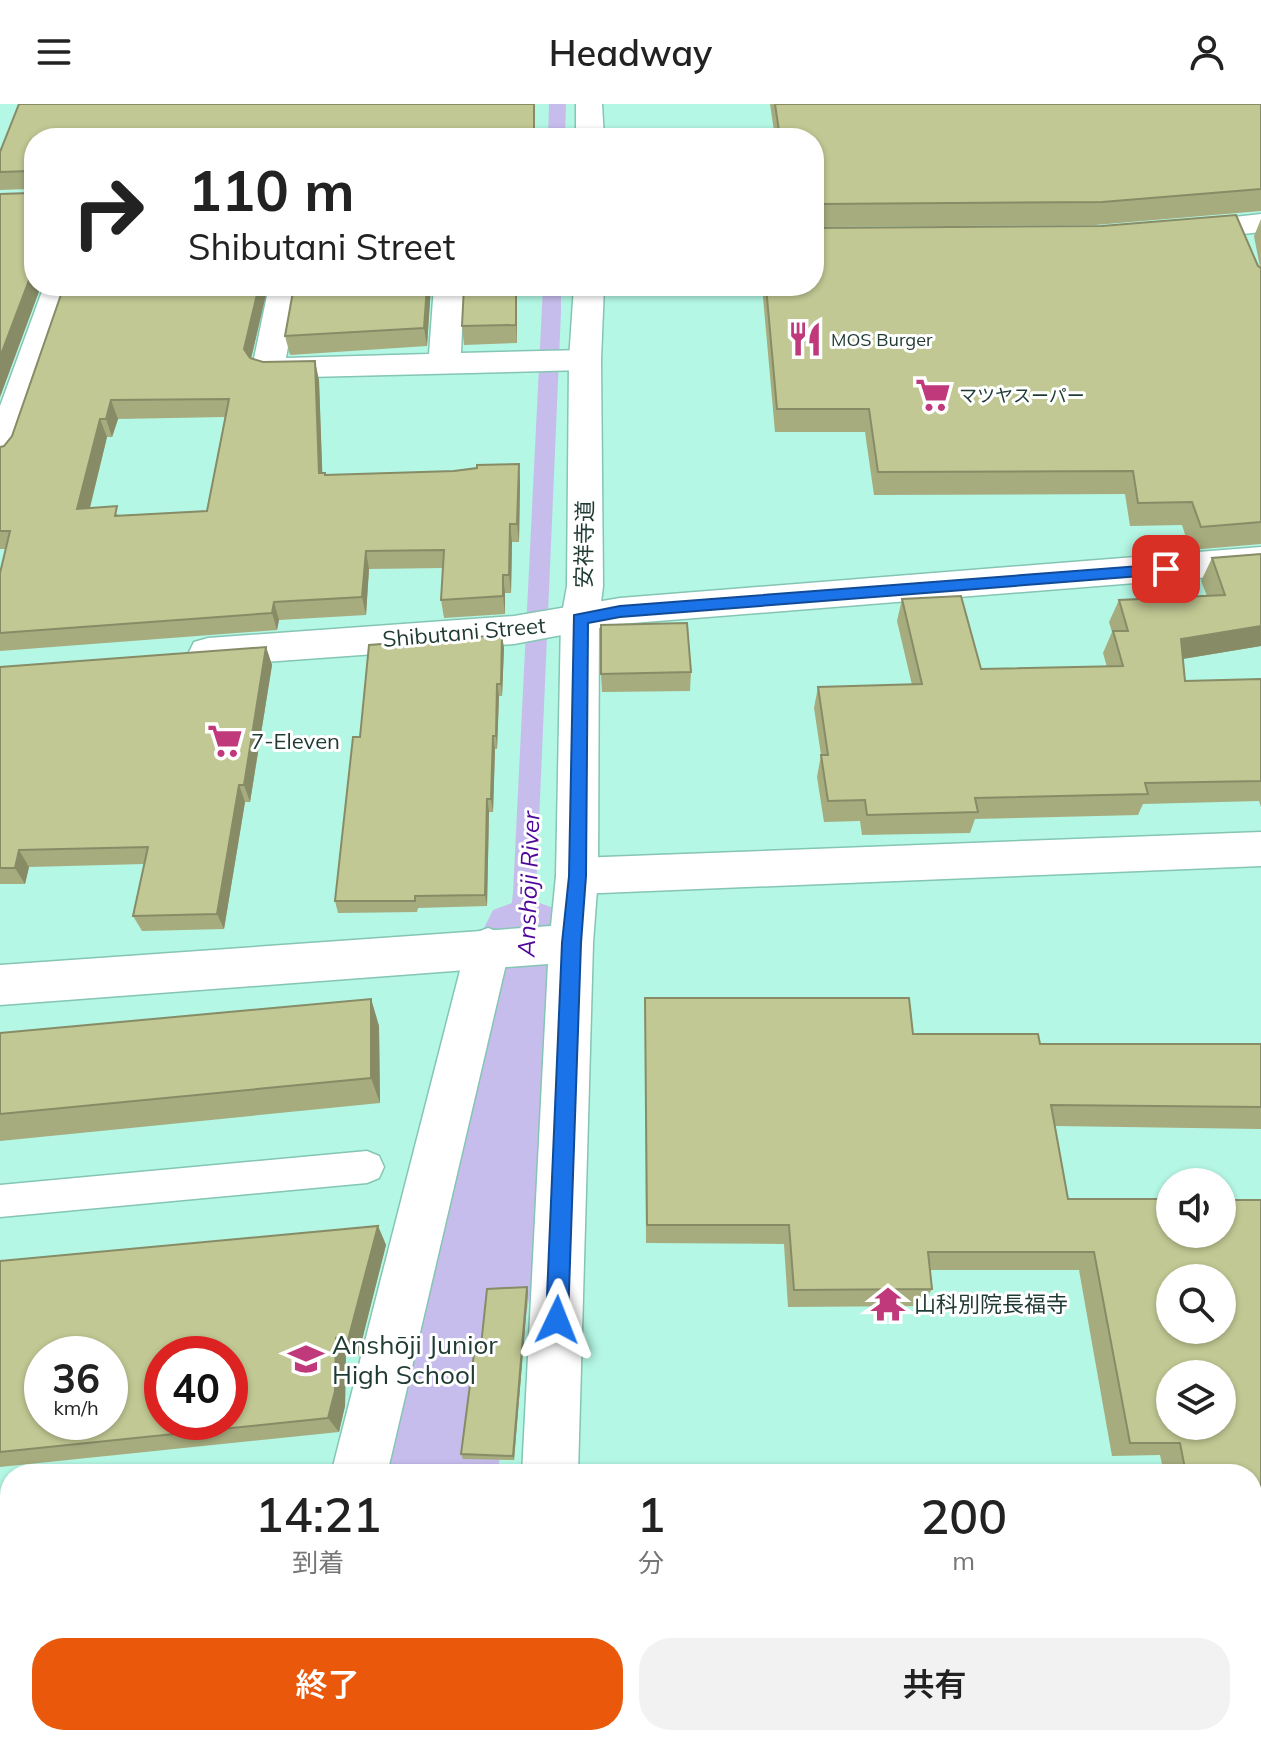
<!DOCTYPE html>
<html lang="ja">
<head>
<meta charset="utf-8">
<style>
	:root { --surface:#fff; --page:#f2f2f2; --text:#222; --muted:#767676; --accent:#ea580c }
	body { margin:0; font-family:Mulish,"Noto Sans JP",sans-serif; background:var(--page); color:var(--text); height:100vh; display:flex; flex-direction:column; font-size:30px; white-space:nowrap }
	* { box-sizing:border-box; margin:0 }
	p { font-size:26px; color:var(--muted) }
	.icon { flex:none; width:44px; height:44px; fill:none; stroke:currentColor; stroke-width:2; stroke-linecap:round; stroke-linejoin:round }
	.map { position:relative; flex:1; overflow:hidden }
	.details { position:absolute; left:0px; top:1360px; width:1262px; height:282px; display:flex; flex-direction:column; background:var(--surface); border-radius:32px 32px 0 0; box-shadow:0 2px 6px #0004 }
	.details>* { flex:none }
	.banner { position:absolute; left:24px; top:24px; width:800px; height:168px; border-radius:32px; box-shadow:0 2px 6px #0004; background:#fff; color:var(--text); overflow:hidden }
	.tools { position:absolute; left:1156px; top:1064px; display:grid; gap:16px }
	.tools a { display:grid; place-items:center; width:80px; height:80px; border-radius:50%; background:var(--surface); box-shadow:0 2px 6px #0004; font-size:40px }
	.speed { position:absolute; left:24px; top:1232px; display:flex; gap:16px; font-size:40px; font-weight:700; text-align:center }
	.speed>* { display:grid; place-content:center; width:104px; height:104px; border-radius:50%; background:var(--surface); box-shadow:0 2px 6px #0004; line-height:1 }
	.speed small { font-size:20px; font-weight:400 }
	.speed .limit { border:12px solid #d22; background:#fff; color:#111 }
	.pin { position:absolute; display:grid; place-items:center; width:68px; height:68px; color:#fff; margin:-34px; border-radius:16px; box-shadow:0 4px 12px #0006 }
	.me { position:absolute; width:88px; margin:-44px; rotate:2deg; stroke-linejoin:round; filter:drop-shadow(0 0 6px #0008) }
	.turn { display:flex; align-items:center; gap:28px; height:168px; padding:0 32px; font-size:36px }
	.turn .icon { width:104px; height:104px; stroke-width:2.5 }
	.turn b { display:block; font-size:56px; line-height:68px }
	.eta { display:flex; justify-content:space-evenly; align-items:center; height:136px; text-align:center }
	.eta b { font-size:48px; font-weight:600; line-height:56px }
	.action { display:flex; gap:16px; margin-top:auto; padding:16px 32px }
	.action a { flex:1; height:92px; border-radius:32px; background:var(--accent); color:#fff; font-size:32px; font-weight:600; line-height:92px; text-align:center }
	.action a+a { background:var(--page); color:var(--text) }
	header { display:flex; justify-content:space-between; align-items:center; height:104px; padding:0 32px; background:var(--surface); font-size:36px; font-weight:600 }
	.map>svg:first-child { display:block }
</style>
</head>
<body>
<header><svg class="icon" aria-label="menu" viewBox="0 0 24 24"><path d="M4 6h16M4 12h16M4 18h16"/></svg>Headway<svg class="icon" aria-label="person" viewBox="0 0 24 24"><circle cx="12" cy="8" r="4"/><path d="M4 21q1-7 8-7t8 7"/></svg></header>
<div class="map">
<svg width="1261" height="1641" viewBox="0 0 1261 1641">
	<rect width="100%" height="100%" fill="#b4f7e4"/>
	<!-- green -->
	<polygon fill="#1be6c0" points="10,1413 10,1632 265,1632 263,1641 0,1641 0,1414"/>
	<!-- water -->
	<g fill="#c7bded">
		<polygon points="549,0 566,0 565,34 548,34"/>
		<polygon points="543,182 561,182 561,208 530,927 443,1286 419,1370 399,1370 488,993 513,789"/>
	</g>
	<g fill="none" stroke-linecap="round" stroke-linejoin="round">
		<!-- river -->
		<g fill="#c7bded" fill-rule="evenodd">
			<polygon points="526,794 559,806 573,834 570,972 497,1370 379,1370 470,972 479,834 493,806"/>
			<polygon points="315,1632 445,1632 442,1641 312,1641"/>
		</g>
		<!-- service casing -->
		<g stroke="#84c5b3" stroke-width="3">
			<polygon id="service" points="367,1047 379,1052 384,1063 379,1074 367,1079 0,1113 0,1081"/>
		</g>
		<!-- minor casing -->
		<g stroke="#84c5b3" stroke-width="3">
			<g id="minor">
				<polygon points="1261,110 1261,128 1180,137 1170,134 1165,128 1170,122 1180,119"/>
				<polygon points="44,182 74,182 17,349 12,357 0,360 0,302"/>
				<polygon points="269,182 299,182 286,254 429,250 434,182 464,182 461,249 585,246 596,249 601,256 596,263 585,266 268,274 257,271 252,264"/>
				<polygon points="1261,728 1261,762 577,790 562,784 556,772 562,760 577,754"/>
				<polygon points="488,824 504,830 510,843 387,1370 331,1370 466,843 472,830"/>
				<polygon points="262,1632 324,1632 322,1641 260,1641"/>
			</g>
		</g>
		<!-- tertiary casing -->
		<g stroke="#84c5b3" stroke-width="3">
			<g id="tertiary">
				<polygon points="576,0 602,0 604,34 576,34"/>
				<polygon points="574,182 604,182 601,256 603,482 599,515 598,772 593,839 578,1370 522,1370 548,860 0,901 0,861 551,822 556,772 561,515 567,482 569,256"/>
				<rect x="508" y="1632" width="62" height="9"/>
			</g>
		</g>
		<!-- secondary casing -->
		<g stroke="#84c5b3" stroke-width="3">
			<polygon id="secondary" points="1261,443 1261,469 620,520 514,540 208,562 194,558 189,548 194,538 208,534 514,512 620,494"/>
		</g>
		<!-- service -->
		<use href="#service" fill="#fff" fill-rule="evenodd"/>
		<!-- minor -->
		<use href="#minor" fill="#fff" fill-rule="evenodd"/>
		<!-- tertiary -->
		<use href="#tertiary" fill="#fff" fill-rule="evenodd"/>
		<!-- secondary -->
		<use href="#secondary" fill="#fff" fill-rule="evenodd"/>
	</g>
	<!-- wall -->
	<g fill="#a6ac7e" fill-rule="evenodd">
		<polygon points="770,0 1261,0 1261,107 1095,121 816,123 1258,162 1260,163 1254,132 1261,115 1261,440 1190,446 1182,421 1130,422 1125,390 874,391 865,328 775,328 762,182 814,182 814,34 775,34"/>
		<polygon points="34,34 34,182 41,182 0,293 29,89 29,85 0,86 0,48"/>
		<path d="M64,182h204l-17,73 68,21 3,93h3v2l129,-4 65,-7 1,19 -1,59h-7l-1,51h-6v21l-61,4 -3,-18 2,-32 -74,1 -3,46 -87,5 -2,10 -277,21v-78l6,-24h-6v-102l4,-1 8,-10zM225,313l-18,94 -87,4 -30,-7 17,-71h5l6,-18z"/>
		<polygon points="431,182 427,242 290,251 285,232"/>
		<polygon points="464,182 517,182 517,239 464,241 462,222"/>
		<polygon points="1261,450 1261,542 1183,555 1185,577 1261,575 1261,703 1259,697 1143,700 1138,711 975,715 970,729 862,731 860,717 824,718 817,673 821,651 814,604 818,583 912,581 897,517 902,495 981,565 1107,563 1103,549 1112,528 1109,518 1119,496 1207,492 1201,477 1212,454"/>
		<polygon points="266,543 272,561 250,698 245,698 224,825 142,827 133,812 144,760 29,763 25,780 0,780 0,563"/>
		<polygon points="504,544 502,592 499,592 497,645 495,645 493,708 489,708 487,802 418,804 417,808 338,809 335,797 360,633"/>
		<polygon points="691,568 690,587 602,588 601,570"/>
		<polygon points="371,895 379,922 380,999 0,1037 0,929"/>
		<polygon points="645,918 913,930 1040,940 1261,940 1261,1025 1055,1022 1068,1095 1261,1096 1261,1393 1252,1393 1252,1370 1164,1370 1160,1351 1112,1352 1079,1166 930,1166 932,1185 922,1202 788,1203 784,1140 646,1139"/>
		<polygon points="378,1122 386,1141 358,1252 346,1250 345,1302 339,1328 0,1363 0,1157"/>
		<polygon points="527,1183 528,1188 514,1356 463,1355 461,1350 480,1251"/>
	</g>
	<!-- shaded-wall -->
	<g fill="#878c67">
		<polygon points="34,163 34,182 41,182 0,293 0,253"/>
		<polygon points="259,182 268,182 249,263 244,245"/>
		<polygon points="427,182 431,182 427,242 424,224"/>
		<polygon points="516,182 517,182 517,239 516,221"/>
		<polygon points="315,257 319,276 323,387 319,369"/>
		<polygon points="111,296 118,315 112,333 106,315"/>
		<polygon points="100,315 107,333 85,423 77,405"/>
		<polygon points="519,360 520,379 519,438 517,420"/>
		<polygon points="510,420 512,438 511,489 509,471"/>
		<polygon points="366,447 369,465 366,511 362,493"/>
		<polygon points="503,471 505,489 505,510 503,492"/>
		<polygon points="274,498 279,516 277,526 272,509"/>
		<polygon points="1261,522 1261,542 1170,557 1181,535"/>
		<polygon points="502,531 504,544 502,592 501,580"/>
		<polygon points="266,543 272,561 250,698 244,681"/>
		<polygon points="497,580 499,592 497,645 496,632"/>
		<polygon points="493,632 495,645 493,708 491,695"/>
		<polygon points="239,681 245,698 224,825 217,810"/>
		<polygon points="487,695 489,708 487,802 485,791"/>
		<polygon points="19,746 29,763 25,780 15,764"/>
		<polygon points="371,895 379,922 380,999 371,974"/>
		<polygon points="378,1122 386,1141 358,1252 348,1236"/>
		<polygon points="527,1183 528,1188 514,1356 513,1352"/>
		<polygon points="336,1234 346,1250 345,1302 339,1328 328,1314"/>
	</g>
	<!-- building -->
	<g fill="#c1c893" stroke="#878c67" stroke-width="2" fill-rule="evenodd">
		<polygon points="19,0 534,0 534,34 34,34 34,163 0,253 0,90 29,89 29,67 0,68 0,48"/>
		<polygon points="775,0 1261,0 1261,85 1102,98 817,100 814,102 814,34 780,34"/>
		<polygon points="1236,111 1258,162 1261,164 1261,418 1201,423 1192,398 1138,399 1133,367 878,368 869,305 777,305 766,182 814,182 814,121 817,124 1102,122"/>
		<path d="M64,182h195l-15,63 6,9 13,4 52,-1 4,112h6v2l129,-4 23,-3v-3l42,-1 -2,60h-7l-1,51h-6v21l-62,4 3,-50 -78,1 -4,46 -88,5 -2,11 -272,20v-60l10,-42h-10v-84l4,-1 8,-10zM229,295l-22,112 -92,5 2,-10 -40,3 23,-90h6l5,-19z"/>
		<polygon points="294,182 427,182 424,224 285,232"/>
		<polygon points="464,182 516,182 516,221 462,222"/>
		<polygon points="1261,450 1261,522 1181,535 1185,577 1261,575 1261,677 1145,679 1148,690 975,694 978,708 867,711 865,696 828,697 821,651 828,651 818,583 922,580 902,495 961,492 981,565 1123,562 1113,527 1128,527 1119,496 1225,491 1212,454"/>
		<polygon points="687,519 691,568 601,570 601,521"/>
		<polygon points="502,531 501,580 497,580 496,632 493,632 491,695 487,695 485,791 415,792 415,797 335,797 353,633 360,633 369,541"/>
		<polygon points="266,543 244,681 239,681 217,810 133,812 148,743 19,746 15,764 0,764 0,563"/>
		<path d="M645,894h264l4,36h125l2,10h221v63l-210,-2 17,94h102v35h52v-34h39v285h-9v-11h-66l-6,-31h-50l-36,-191h-166l4,37 -138,1 -5,-65h-142zM1170,1174h52v52h-52zM1170,1270h52v52h-52z"/>
		<polygon points="371,895 371,974 0,1010 0,929"/>
		<path d="M378,1122l-30,114 -12,-2 -1,53 -7,27 -328,34v-191zM42,1250h68v68h-68zM162,1250h68v68h-68z"/>
		<polygon points="527,1183 513,1352 461,1350 474,1250 480,1251 487,1185"/>
		<polygon points="395,1632 500,1632 500,1641 394,1641"/>
	</g>
	<!-- route -->
	<polygon fill="#1a73e8" stroke="#114b97" stroke-width="2" points="1166,460 1174,465 1166,470 620,513 588,519 586,772 581,839 568,1216 565,1224 557,1227 549,1224 546,1216 562,839 569,772 574,511 620,502"/>
	<!-- icons -->
	<defs>
		<g id="restaurant-bare" transform="scale(2.76)"><path d="M-5-6h1v4h1v-4h1v4h1v-4h1v5L-1.5 .5V6h-2V.5L-5-1ZM5-6V6H3V1.5H1.5Q1.5-4 5-6Z" fill="#c03a7b" stroke="#fff" stroke-width="2.5" paint-order="stroke"/></g>
		<g id="supermarket-bare" transform="scale(2.76)"><path d="M-6-5.5h2.5l.6 2H6L4.5 2H-2.5L-4.4-4H-6ZM-1.5 3.2a1.3 1.3 0 1 0 .1 0ZM3 3.2a1.3 1.3 0 1 0 .1 0Z" fill="#c03a7b" stroke="#fff" stroke-width="2.5" paint-order="stroke"/></g>
		<g id="temple-bare" transform="scale(2.76)"><path d="M0-6L5-2H3V0L6.5 2.5H4V6H1.5V3h-3V6H-4V2.5H-6.5L-3 0V-2H-5Z" fill="#c03a7b" stroke="#fff" stroke-width="2.5" paint-order="stroke"/></g>
		<g id="school-bare" transform="scale(2.76)"><path d="M0-5L7-2L0 1L-7-2ZM-4 1L0 2.5L4 1V4Q0 6-4 4Z" fill="#c03a7b" stroke="#fff" stroke-width="2.5" paint-order="stroke"/></g>
	</defs>
	<g fill-rule="evenodd">
		<use href="#restaurant-bare" x="805" y="235"/>
		<use href="#supermarket-bare" x="933" y="291"/>
		<use href="#supermarket-bare" x="225" y="637"/>
		<use href="#temple-bare" x="888" y="1200"/>
		<use href="#school-bare" x="306" y="1255"/>
	</g>
	<g text-anchor="middle" dominant-baseline="central" stroke-width="6" stroke-linejoin="round" paint-order="stroke">
		<!-- far-poi labels -->
		<g font-size="18" fill="#1f3a33" stroke="#fff" text-anchor="start">
			<text x="831" y="235">MOS Burger</text>
			<text x="959" y="291">マツヤスーパー</text>
		</g>
		<!-- street labels -->
		<g font-size="22" fill="#1f3a33" stroke="#fff">
			<text transform="translate(584 440) rotate(-89)">安祥寺道</text>
			<text transform="translate(464 528) rotate(-5)">Shibutani Street</text>
		</g>
		<!-- poi labels -->
		<g font-size="22" fill="#1f3a33" stroke="#fff" text-anchor="start">
			<text x="251" y="637">7-Eleven</text>
			<text x="914" y="1200">山科別院長福寺</text>
		</g>
		<!-- water labels -->
		<g font-size="24" font-style="italic" fill="#4e069b" stroke="#fff">
			<text transform="translate(528 780) rotate(-88)">Anshōji River</text>
		</g>
		<!-- near-poi labels -->
		<g font-size="26" fill="#1f3a33" stroke="#fff" text-anchor="start">
			<text x="332" y="1240">Anshōji Junior<tspan x="332" dy="30">High School</tspan></text>
		</g>
	</g>
</svg>
<div class="tools">
<a><svg class="icon" aria-label="sound" viewBox="0 0 24 24"><path d="M4 9h4l5-4v14l-5-4H4zM17 9q2 3 0 6"/></svg></a>
<a><svg class="icon" aria-label="search" viewBox="0 0 24 24"><circle cx="10" cy="10" r="6"/><path d="M15 15l6 6"/></svg></a>
<a><svg class="icon" aria-label="layers" viewBox="0 0 24 24"><path d="M12 4l9 5-9 5-9-5zM3 14l9 5 9-5"/></svg></a>
</div>
<div class="speed"><div>36<small>km/h</small></div><div class="limit">40</div></div>
<div class="pin" style="left:1166px;top:465px;background:#d93025"><svg class="icon" aria-label="arrive" viewBox="0 0 24 24"><path d="M6 21V4h12l-3 4 3 4H6"/></svg></div>
<svg class="me" style="left:557px;top:1216px" viewBox="-20 -20 40 40"><path d="M0-17L14 15 0 8-14 15z" fill="#1a73e8" stroke="#fff" stroke-width="4"/></svg>
<div class="banner">
<div class="turn"><svg class="icon" aria-label="right" viewBox="0 0 24 24"><path d="M7 20v-9h11M14 6l5 5-5 5"/></svg><div><b>110 m</b>Shibutani Street</div></div>
</div>
<section class="details">
<div class="eta">
<div><b>14:21</b><p>到着</p></div>
<div><b>1</b><p>分</p></div>
<div><b>200</b><p>m</p></div>
</div>
<div class="action"><a>終了</a><a>共有</a></div>
</section>
</div>
</body>
</html>
